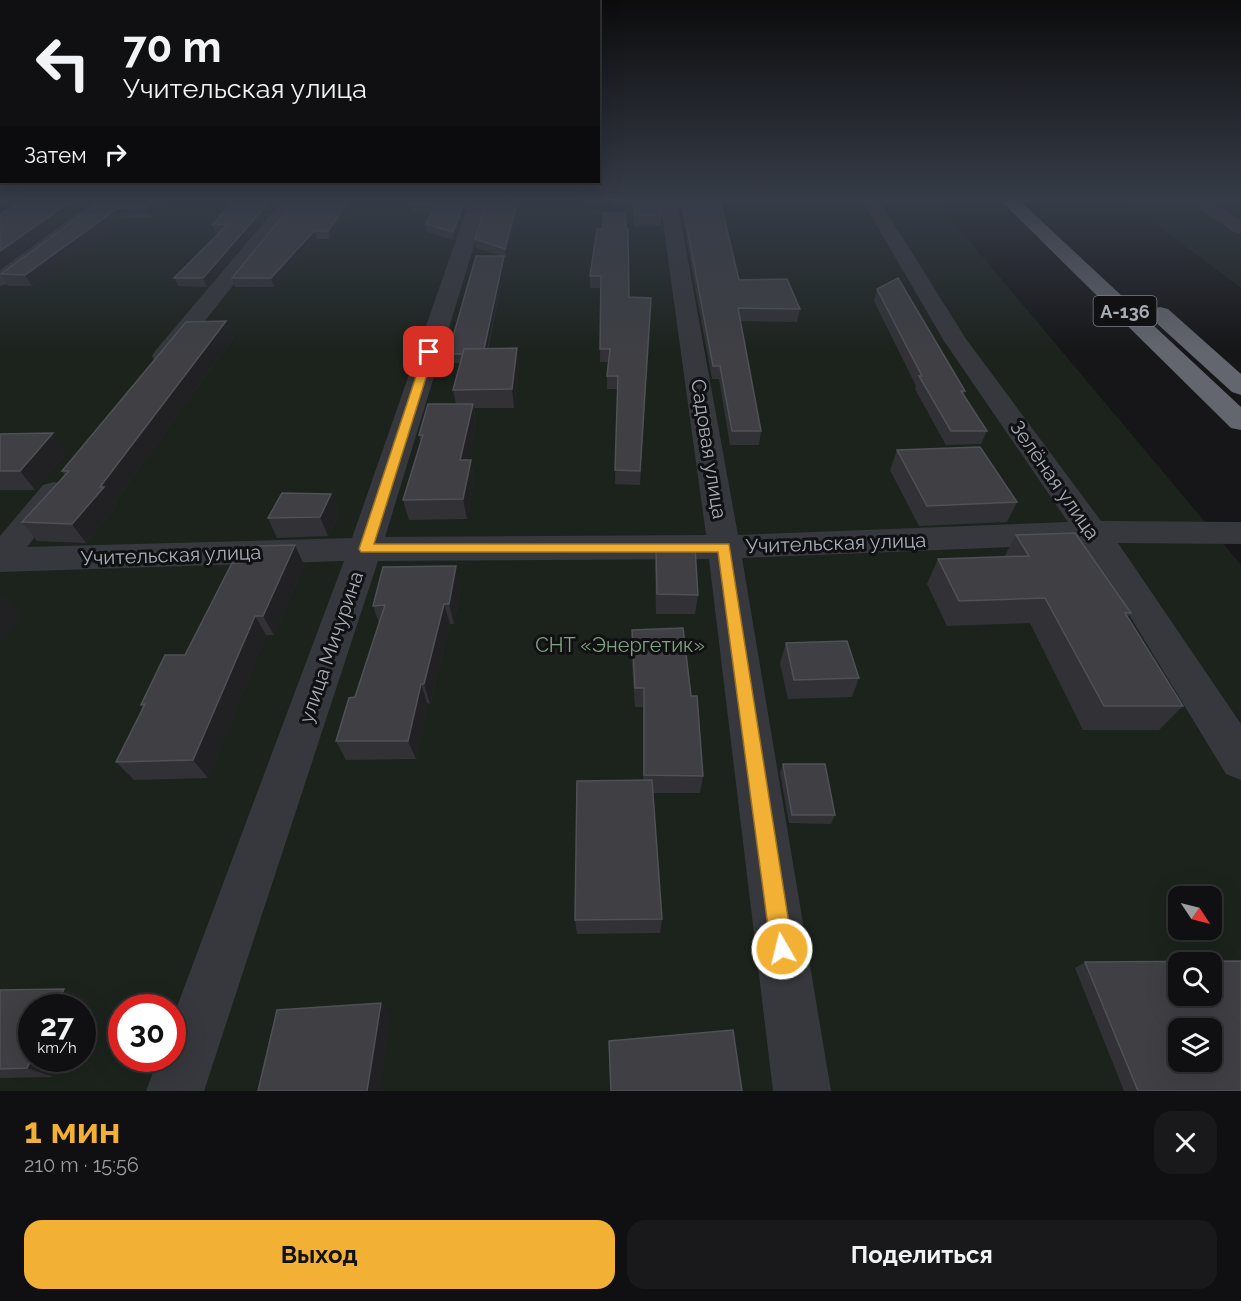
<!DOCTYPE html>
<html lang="ru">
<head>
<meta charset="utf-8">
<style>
	:root { --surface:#101012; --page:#19191b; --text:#f1f3f6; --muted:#9c9d9f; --line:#303032; --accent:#f2b134 }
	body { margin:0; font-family:Raleway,sans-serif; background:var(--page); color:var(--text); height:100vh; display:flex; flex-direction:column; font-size:22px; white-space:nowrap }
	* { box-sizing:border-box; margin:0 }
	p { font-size:20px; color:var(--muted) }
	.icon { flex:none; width:33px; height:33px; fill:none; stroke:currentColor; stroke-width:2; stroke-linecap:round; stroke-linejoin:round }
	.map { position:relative; height:1091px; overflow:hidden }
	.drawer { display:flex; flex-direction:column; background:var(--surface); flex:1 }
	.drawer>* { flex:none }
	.hud { position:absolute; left:0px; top:0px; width:600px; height:183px; box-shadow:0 6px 24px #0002,0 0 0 2px var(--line); background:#101012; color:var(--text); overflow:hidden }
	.needle { width:39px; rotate:125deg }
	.buttons { position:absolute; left:1168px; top:886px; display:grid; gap:12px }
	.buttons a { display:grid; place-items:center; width:54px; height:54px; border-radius:12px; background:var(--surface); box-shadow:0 6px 24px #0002,0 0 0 2px var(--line); font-size:30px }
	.speed { position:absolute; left:18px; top:994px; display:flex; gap:12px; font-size:30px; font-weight:700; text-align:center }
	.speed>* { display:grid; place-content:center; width:78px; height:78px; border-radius:50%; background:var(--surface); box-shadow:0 6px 24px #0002,0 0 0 2px var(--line); line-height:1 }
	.speed small { font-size:15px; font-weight:400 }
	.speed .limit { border:9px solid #d22; background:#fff; color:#111 }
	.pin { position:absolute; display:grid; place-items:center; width:51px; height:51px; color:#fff; margin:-26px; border-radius:12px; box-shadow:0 3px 9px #0006 }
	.me { position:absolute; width:66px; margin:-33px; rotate:352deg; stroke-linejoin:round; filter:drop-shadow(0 0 4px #0008) }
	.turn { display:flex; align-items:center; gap:21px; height:126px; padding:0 24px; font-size:27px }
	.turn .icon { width:78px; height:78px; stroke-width:2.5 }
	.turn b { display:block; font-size:42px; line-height:51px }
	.then { display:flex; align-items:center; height:57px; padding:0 24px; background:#0003; gap:12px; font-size:22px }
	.round { display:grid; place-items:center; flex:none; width:63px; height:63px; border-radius:18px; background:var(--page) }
	.head { display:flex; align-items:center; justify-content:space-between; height:102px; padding:0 24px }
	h1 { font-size:36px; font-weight:700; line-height:45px; color:var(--accent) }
	.action { display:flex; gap:12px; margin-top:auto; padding:12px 24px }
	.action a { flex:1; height:69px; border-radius:18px; background:var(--accent); color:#111; font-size:24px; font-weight:700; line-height:69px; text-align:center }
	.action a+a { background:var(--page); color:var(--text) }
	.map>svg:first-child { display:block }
</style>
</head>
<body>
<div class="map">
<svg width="1241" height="1091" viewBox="0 0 1241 1091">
	<rect width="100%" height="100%" fill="#161618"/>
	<!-- green -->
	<g fill="#1c231d" fill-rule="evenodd">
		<path d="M0,200h935l306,365v526h-1241zM1179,897h33v33h-33zM1179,963h33v33h-33zM32,1008h50v51h-50zM122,1008h50v51h-50zM1179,1029h33v33h-33z"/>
		<polygon points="1123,200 1241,200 1241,288"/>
	</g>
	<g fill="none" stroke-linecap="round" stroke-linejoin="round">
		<!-- street -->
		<g fill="#37383d" fill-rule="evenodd">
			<polygon points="96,200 116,200 7,284 0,286 0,270"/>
			<polygon points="283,200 301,200 173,361 164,363 155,361 152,356 155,351"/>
			<polygon points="470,200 488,200 385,537 706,535 660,200 677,200 738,535 1068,522 944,341 862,200 879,200 966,339 1101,521 1241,522 1241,544 1118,543 1241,724 1241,780 1226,774 1111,585 1083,544 742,558 831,1091 773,1091 709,559 378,561 204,1091 146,1091 158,1059 172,1059 172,1020 344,561 0,572 0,536 43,485 54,482 65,485 69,492 27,547 352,538"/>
			<polygon points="1190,200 1209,200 1241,220 1241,234 1234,232 1192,204"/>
		</g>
		<!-- highway -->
		<g fill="#63666e" fill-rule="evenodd">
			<polygon points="1000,200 1019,200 1241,407 1241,430 1231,428"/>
			<polygon points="1160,307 1168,309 1241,374 1241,395 1232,392 1152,319 1149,314 1152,309"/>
		</g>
	</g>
	<!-- wall -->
	<g fill="#323236">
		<polygon points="102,200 172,200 151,218 123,218 32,286 8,286 1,274"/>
		<polygon points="280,200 207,287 178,286 174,278 219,233 215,233 212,225"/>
		<polygon points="358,200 330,239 317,239 274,287 235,287 232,278"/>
		<polygon points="469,200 454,240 427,232 426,224 432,212 413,212 411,204"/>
		<polygon points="487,200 529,200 529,202 521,202 506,257 504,257 505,265 488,349 519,366 514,408 474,408 476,423 468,460 471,460 474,480 467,519 409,520 403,500 420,442 419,435 456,404 453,390 460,363 449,363 448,354 502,256 476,248 475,239"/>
		<polygon points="634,200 662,215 661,226 634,227"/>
		<polygon points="679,200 720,200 739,280 800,309 797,322 740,321 761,431 759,445 730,445 719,379 712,379"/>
		<polygon points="1224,200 1241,200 1241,201 1227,202"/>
		<polygon points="597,229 629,297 651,298 640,485 615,484 617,389 607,389 607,376 608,362 600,362 601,288 590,288 590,276"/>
		<polygon points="877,289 965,391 964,395 987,431 981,444 946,445 915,389 916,386 874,301"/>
		<polygon points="226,321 233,338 114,503 116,506 86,543 37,541 22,522 65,476 62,471"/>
		<polygon points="0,434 66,453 35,490 0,490"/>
		<polygon points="897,450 1017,502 1007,522 919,526 890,470"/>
		<polygon points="331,494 339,514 328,536 277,538 268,518"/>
		<polygon points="1016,535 1131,613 1128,617 1183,706 1159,730 1083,730 1030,623 947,626 927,584 938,559 1004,557"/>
		<polygon points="295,545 304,565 274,635 266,635 208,778 134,780 116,762 143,708 141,705 185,655 243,563"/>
		<polygon points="656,548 698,595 695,614 656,614 655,568"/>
		<polygon points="461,585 454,624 450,624 430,704 427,703 416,759 346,760 336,741 355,697 379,623 373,606"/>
		<polygon points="632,630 691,696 703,776 700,793 653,793 662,919 660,933 577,934 575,920 643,781 643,707 635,707 631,650"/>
		<polygon points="786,643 859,678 852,697 788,699 780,663"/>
		<polygon points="783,764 835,815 831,824 789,823 780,773"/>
		<polygon points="1085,962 1241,1091 1124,1091 1075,968"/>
		<polygon points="64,989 88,1001 82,1013 82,1008 32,1059 62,1059 54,1077 0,1078 0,990"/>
	</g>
	<!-- shaded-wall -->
	<g fill="#212124">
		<polygon points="73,200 93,200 0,267 0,251"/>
		<polygon points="156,200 172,200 151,218 147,207"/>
		<polygon points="271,200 280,200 207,287 203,278"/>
		<polygon points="350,200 358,200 330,239 328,231"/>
		<polygon points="465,200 469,200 454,240 453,232"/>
		<polygon points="518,200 520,200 521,202 506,257 505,249"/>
		<polygon points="118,208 123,218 32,286 25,275"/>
		<polygon points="314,231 317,239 274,287 271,278"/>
		<polygon points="504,256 505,265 484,363 483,354"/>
		<polygon points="226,321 233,338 114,503 116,506 86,543 72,524"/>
		<polygon points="517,348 519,366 514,408 512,389"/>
		<polygon points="473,404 476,423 464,480 460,460"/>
		<polygon points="53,433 66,453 35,490 20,471"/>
		<polygon points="471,460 474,480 467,519 463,499"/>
		<polygon points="331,494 339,514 328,536 320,517"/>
		<polygon points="295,545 304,565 274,635 263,616"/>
		<polygon points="456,566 461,585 454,624 449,604"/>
		<polygon points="4,595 22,615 0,646 0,600"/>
		<polygon points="444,604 450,624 430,704 424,684"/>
		<polygon points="255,616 266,635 208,778 193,760"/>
		<polygon points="421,684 427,703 416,759 408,741"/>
		<polygon points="64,989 88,1001 82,1013 82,1008 55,1008"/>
		<polygon points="381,1003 391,1015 380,1091 367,1091"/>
		<polygon points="32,1058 32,1059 62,1059 54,1077 27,1068"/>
	</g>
	<!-- building -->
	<g fill="#3f3f44" stroke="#4f5156" stroke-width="1.5" fill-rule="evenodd">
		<polygon points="23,200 73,200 0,251 0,215"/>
		<polygon points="102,200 156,200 147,207 118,208 25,275 1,274"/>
		<polygon points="234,200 271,200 203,278 174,278 228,224 212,225"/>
		<polygon points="296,200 350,200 328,231 314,231 271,278 232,278"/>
		<polygon points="414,200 465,200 453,232 426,224 436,204 411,204"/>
		<polygon points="487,200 518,200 505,249 475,239"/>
		<polygon points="634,200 660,200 662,215 634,215"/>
		<polygon points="682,200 720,200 739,280 787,279 800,309 738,308 761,431 732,431 720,366 713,366"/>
		<polygon points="603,213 625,213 626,229 628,229 629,297 651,298 640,471 615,470 618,376 607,376 610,349 600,349 601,276 590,276 597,229 603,229"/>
		<polygon points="476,256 504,256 484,349 464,349 463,354 448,354"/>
		<polygon points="898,278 965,391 961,391 987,431 951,431 919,376 922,376 877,289"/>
		<polygon points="226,321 100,487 104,487 72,524 22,522 69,471 62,471 186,322"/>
		<polygon points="517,348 512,389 453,390 464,349"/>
		<polygon points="428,404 473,404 460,460 471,460 463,499 403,500 423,435 419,435"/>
		<polygon points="53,433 20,471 0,471 0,434"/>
		<polygon points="980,447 1017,502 927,506 897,450"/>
		<polygon points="282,493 331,494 320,517 268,518"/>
		<polygon points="1075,533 1131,613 1125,613 1183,706 1104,706 1045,598 959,601 938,559 1029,556 1016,535"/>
		<polygon points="295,545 263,616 255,616 193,760 116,762 145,704 141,705 165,655 185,655 232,563 243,563 252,546"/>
		<polygon points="656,548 695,548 698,595 657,594"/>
		<polygon points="456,566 449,604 444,604 424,684 421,684 408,741 336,741 349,698 355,697 385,605 373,606 383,567"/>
		<polygon points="683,628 691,696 697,696 703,776 644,775 644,688 635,688 632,630"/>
		<polygon points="847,641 859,678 794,680 786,643"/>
		<polygon points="783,764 825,764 835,815 792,815"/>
		<polygon points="652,780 662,919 575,920 577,781"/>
		<path d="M1241,961v130h-103l-53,-129zM1179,963h33v33h-33zM1179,1029h33v33h-33z"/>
		<polygon points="64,989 55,1008 32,1008 32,1058 27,1068 0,1069 0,990"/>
		<polygon points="381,1003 367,1091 258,1091 277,1010"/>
		<polygon points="733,1030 742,1091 611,1091 609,1041"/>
	</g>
	<!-- sky -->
	<linearGradient id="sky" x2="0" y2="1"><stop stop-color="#0c0c0d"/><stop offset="0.57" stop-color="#363c48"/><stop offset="1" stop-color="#363c48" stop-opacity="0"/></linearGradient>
	<rect width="1241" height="352" fill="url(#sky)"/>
	<!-- route -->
	<polygon fill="#f2b134" stroke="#9d7322" stroke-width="1.5" points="429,349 434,352 374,544 729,544 793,949 789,957 782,960 774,957 771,949 718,552 361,552 359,549 424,352"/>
	<g text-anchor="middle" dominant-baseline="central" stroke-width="6" stroke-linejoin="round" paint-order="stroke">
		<!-- shield labels -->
		<rect fill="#111113" stroke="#7b7e86" stroke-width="1.5" x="1093.5" y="296" width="63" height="30" rx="4.5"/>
		<g font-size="18" font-weight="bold" fill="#a8adb8">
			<text x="1125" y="311">А-136</text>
		</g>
		<!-- street labels -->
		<g font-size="20" fill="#a8adb8" stroke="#111113">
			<text transform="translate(709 449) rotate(81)">Садовая улица</text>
			<text transform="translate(1055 480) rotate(55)">Зелёная улица</text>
			<text transform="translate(836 543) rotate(-2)">Учительская улица</text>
			<text transform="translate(171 555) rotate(-2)">Учительская улица</text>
			<text transform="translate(331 647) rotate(-71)">улица Мичурина</text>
		</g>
		<!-- park labels -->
		<g font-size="20" fill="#7fa381" stroke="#111113">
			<text x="620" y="645">СНТ «Энергетик»</text>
		</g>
	</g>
</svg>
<div class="buttons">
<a><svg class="needle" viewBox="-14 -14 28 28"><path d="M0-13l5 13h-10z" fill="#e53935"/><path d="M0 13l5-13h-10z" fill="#9c9d9f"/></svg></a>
<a><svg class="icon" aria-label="search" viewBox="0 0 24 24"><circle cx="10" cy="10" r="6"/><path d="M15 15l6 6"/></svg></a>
<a><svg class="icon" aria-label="layers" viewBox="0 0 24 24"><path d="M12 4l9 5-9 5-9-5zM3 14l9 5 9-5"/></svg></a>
</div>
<div class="speed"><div>27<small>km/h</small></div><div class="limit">30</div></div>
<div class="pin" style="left:429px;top:352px;background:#d93025"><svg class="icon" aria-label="arrive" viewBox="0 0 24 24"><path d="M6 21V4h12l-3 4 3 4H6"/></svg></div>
<svg class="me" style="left:782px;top:949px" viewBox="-20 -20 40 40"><circle r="17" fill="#f2b134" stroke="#fff" stroke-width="3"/><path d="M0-11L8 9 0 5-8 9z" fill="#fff"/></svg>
<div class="hud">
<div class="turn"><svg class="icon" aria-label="left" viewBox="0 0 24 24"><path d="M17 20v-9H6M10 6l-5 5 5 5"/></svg><div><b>70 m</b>Учительская улица</div></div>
<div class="then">Затем<svg class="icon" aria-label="right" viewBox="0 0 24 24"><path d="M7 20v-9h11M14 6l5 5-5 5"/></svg></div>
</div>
</div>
<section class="drawer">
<div class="head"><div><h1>1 мин</h1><p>210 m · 15:56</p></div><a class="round"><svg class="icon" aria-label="close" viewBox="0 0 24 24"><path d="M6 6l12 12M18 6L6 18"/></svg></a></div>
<div class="action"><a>Выход</a><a>Поделиться</a></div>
</section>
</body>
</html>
